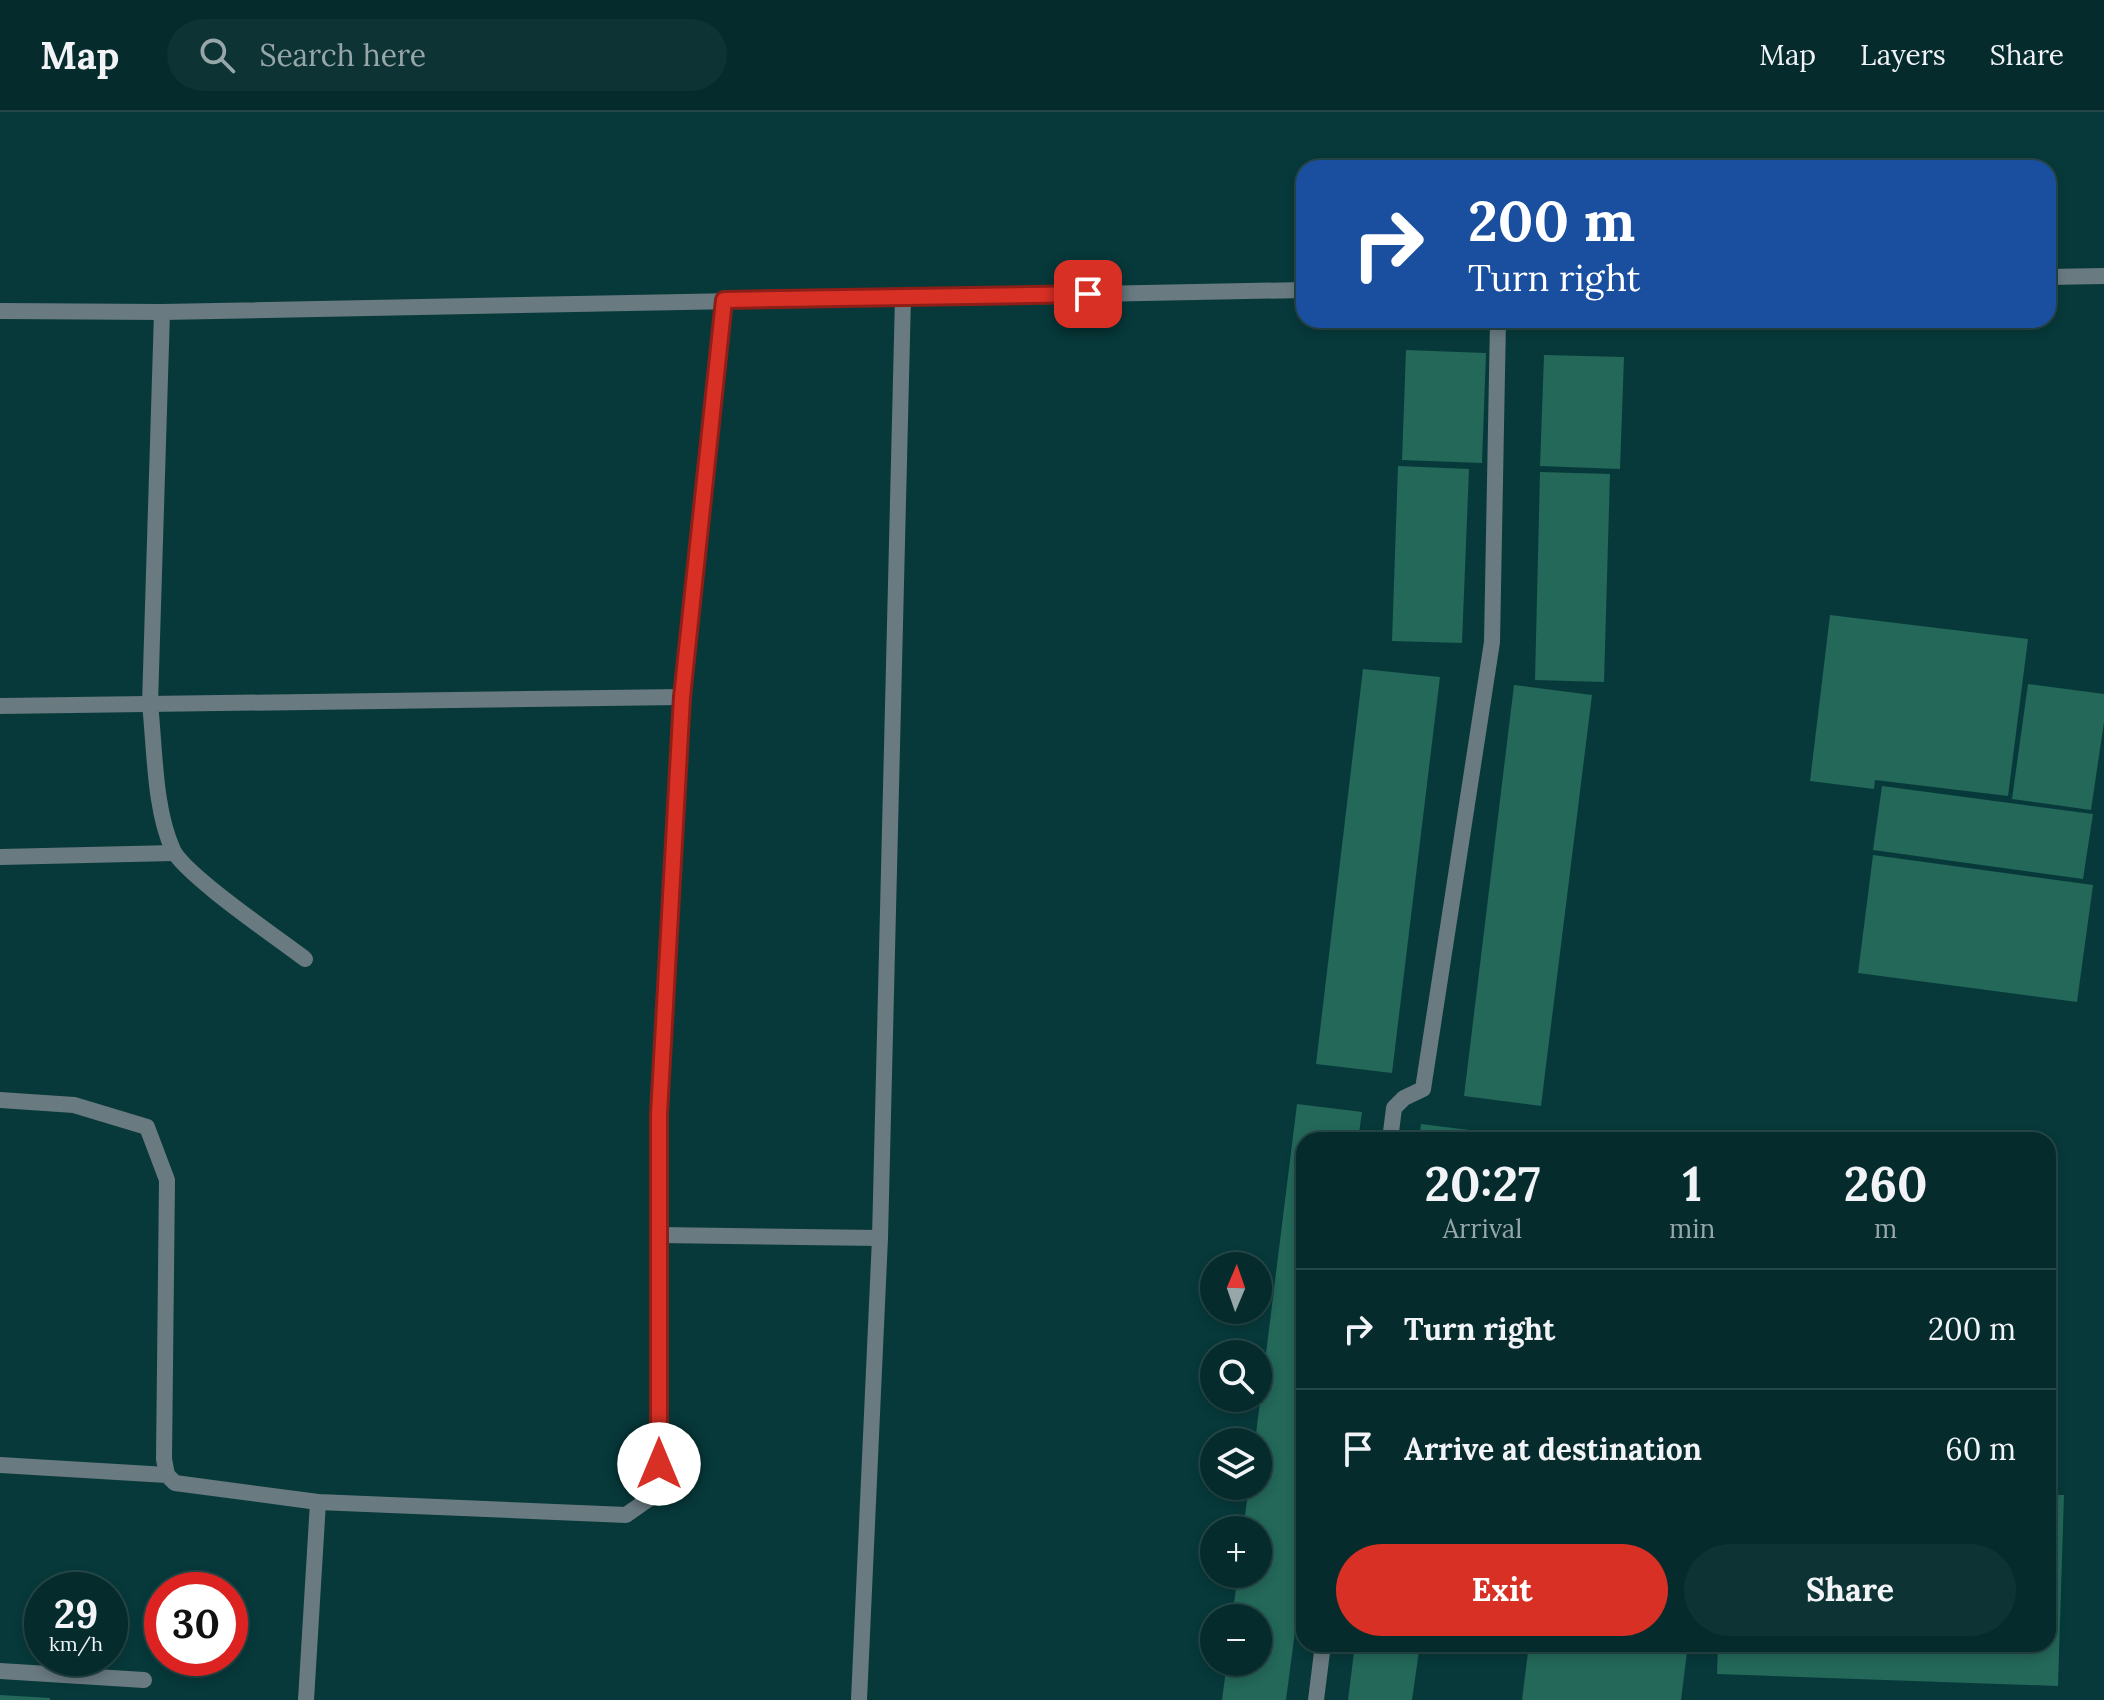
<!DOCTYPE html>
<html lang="en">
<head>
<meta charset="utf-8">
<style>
	:root { --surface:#052b2c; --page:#0e3334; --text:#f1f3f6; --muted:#97a7a9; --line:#264748; --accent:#d93025 }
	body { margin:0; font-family:Lora,serif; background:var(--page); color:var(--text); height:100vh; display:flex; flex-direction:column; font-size:30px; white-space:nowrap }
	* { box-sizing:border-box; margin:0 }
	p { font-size:26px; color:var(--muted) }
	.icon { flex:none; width:44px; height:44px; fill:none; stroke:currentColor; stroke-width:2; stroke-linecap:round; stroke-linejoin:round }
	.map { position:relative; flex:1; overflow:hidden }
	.panel { position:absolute; left:1296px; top:1020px; width:760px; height:520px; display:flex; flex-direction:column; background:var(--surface); border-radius:24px; box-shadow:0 4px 12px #0003,0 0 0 2px var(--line) }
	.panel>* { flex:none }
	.banner { position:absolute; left:1296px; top:48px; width:760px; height:168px; border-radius:24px; box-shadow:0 4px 12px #0003,0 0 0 2px var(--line); background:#1a4fa0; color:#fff; overflow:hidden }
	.needle { width:52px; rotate:2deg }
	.buttons { position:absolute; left:1200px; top:1140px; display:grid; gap:16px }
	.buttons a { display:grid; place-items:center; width:72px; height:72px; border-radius:50%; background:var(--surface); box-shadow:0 4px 12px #0003,0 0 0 2px var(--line); font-size:40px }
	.speed { position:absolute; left:24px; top:1460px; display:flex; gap:16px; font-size:40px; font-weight:700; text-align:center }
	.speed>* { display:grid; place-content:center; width:104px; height:104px; border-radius:50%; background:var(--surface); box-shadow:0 4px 12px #0003,0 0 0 2px var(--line); line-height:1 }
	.speed small { font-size:20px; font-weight:400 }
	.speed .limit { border:12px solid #d22; background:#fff; color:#111 }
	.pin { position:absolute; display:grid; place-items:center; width:68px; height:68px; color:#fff; margin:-34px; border-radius:16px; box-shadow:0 4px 12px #0006 }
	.me { position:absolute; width:88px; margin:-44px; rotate:0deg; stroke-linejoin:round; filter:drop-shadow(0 0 6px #0008) }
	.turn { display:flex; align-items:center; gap:28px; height:168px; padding:0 40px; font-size:36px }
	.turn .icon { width:104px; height:104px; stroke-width:2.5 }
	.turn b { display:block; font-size:56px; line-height:68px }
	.eta { display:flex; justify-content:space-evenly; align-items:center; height:136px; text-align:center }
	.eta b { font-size:48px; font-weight:800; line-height:56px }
	.button { display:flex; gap:16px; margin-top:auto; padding:16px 40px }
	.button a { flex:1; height:92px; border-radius:48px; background:var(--accent); color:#fff; font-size:32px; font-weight:800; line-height:92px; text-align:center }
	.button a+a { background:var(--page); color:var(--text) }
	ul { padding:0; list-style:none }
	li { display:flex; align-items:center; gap:24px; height:120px; padding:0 40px; border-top:2px solid var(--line) }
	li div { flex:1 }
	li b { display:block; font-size:30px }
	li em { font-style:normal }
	header { display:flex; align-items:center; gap:48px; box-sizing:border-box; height:112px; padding:0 40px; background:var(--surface); border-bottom:2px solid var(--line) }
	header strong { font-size:38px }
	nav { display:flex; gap:44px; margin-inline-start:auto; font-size:28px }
	.search { width:560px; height:72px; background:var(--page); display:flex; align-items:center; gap:20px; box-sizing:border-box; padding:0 28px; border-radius:44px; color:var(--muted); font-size:30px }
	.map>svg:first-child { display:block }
</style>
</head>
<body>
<header>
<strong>Map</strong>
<div class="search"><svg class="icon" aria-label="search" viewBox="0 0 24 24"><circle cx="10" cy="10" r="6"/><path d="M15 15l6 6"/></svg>Search here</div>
<nav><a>Map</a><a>Layers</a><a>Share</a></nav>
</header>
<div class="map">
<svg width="2104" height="1588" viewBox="0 0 2104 1588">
	<rect width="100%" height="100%" fill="#07393a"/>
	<!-- building -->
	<g fill="#236859">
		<polygon points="1406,238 1486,241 1482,351 1402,348"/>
		<polygon points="1544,243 1624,245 1620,357 1540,354"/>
		<polygon points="1398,354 1469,357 1462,531 1392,529"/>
		<polygon points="1540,360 1610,362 1604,570 1535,568"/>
		<polygon points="1830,503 2028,527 2008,684 1875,668 1874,677 1810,669"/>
		<polygon points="1363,557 1440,565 1392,961 1316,952"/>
		<polygon points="2028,572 2104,582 2104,610 2091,698 2012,687"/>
		<polygon points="1514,573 1592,583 1541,994 1464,984"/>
		<polygon points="1882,674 2093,702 2083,767 1873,738"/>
		<polygon points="1873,743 2093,773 2077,890 1858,861"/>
		<polygon points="1297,992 1362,1000 1358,1028 1304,1028 1304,1450 1286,1588 1222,1588 1227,1550 1258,1550 1258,1506 1232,1506 1238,1462 1258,1462 1258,1418 1243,1418 1249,1374 1258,1374 1258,1330 1255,1330"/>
		<polygon points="1421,1012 1485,1020 1484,1028 1419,1028"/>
		<polygon points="2048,1383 2064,1383 2058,1574 1717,1562 1718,1532 2048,1532"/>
		<polygon points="1355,1532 1420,1532 1412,1588 1348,1588"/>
		<polygon points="1529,1532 1688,1532 1681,1588 1522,1588"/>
		<polygon points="0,1583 50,1586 50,1588 0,1588"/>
	</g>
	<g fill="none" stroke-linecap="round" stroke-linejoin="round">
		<!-- service -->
		<g stroke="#697a80" stroke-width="16">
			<path d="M150,592c5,45 4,105 23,146 12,25 106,89 132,109"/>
			<polyline points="0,745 174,741"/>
			<polyline points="1390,1028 1394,996 1404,986 1423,977 1492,530 1498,208"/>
			<polyline points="659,1123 880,1126"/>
			<polyline points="0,1559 144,1568"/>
			<polyline points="306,1588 318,1390"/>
			<polyline points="1316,1588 1323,1532"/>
		</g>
		<!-- minor -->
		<g stroke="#697a80" stroke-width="16">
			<polyline points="150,592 162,200"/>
			<polyline points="0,594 682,585"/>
			<polyline points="0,988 74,993 147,1015 167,1068 164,1347 167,1363"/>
			<polyline points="0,1353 167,1363 175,1371 318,1390 626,1403 653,1384 659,1352 659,1002 682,585 724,188"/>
			<polyline points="859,1588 880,1126 903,185"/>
		</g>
		<!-- tertiary -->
		<g stroke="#697a80" stroke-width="16">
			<polyline points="2048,165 2104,164"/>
			<polyline points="0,199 162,200 1304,178"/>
		</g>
	</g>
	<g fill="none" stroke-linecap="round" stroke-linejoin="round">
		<!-- route casing -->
		<g stroke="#8d1f18" stroke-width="20">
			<polyline id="route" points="659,1352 659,1002 682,585 724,188 1088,182"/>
		</g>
		<!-- route -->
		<use href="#route" stroke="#d93025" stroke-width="14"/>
	</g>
</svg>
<div class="buttons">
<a><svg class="needle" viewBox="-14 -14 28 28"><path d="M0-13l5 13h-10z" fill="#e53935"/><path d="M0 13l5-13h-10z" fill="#97a7a9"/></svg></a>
<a><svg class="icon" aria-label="search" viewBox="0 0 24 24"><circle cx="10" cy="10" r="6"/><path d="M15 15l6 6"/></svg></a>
<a><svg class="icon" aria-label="layers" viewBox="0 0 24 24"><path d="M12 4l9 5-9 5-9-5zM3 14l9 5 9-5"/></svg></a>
<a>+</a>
<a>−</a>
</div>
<div class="speed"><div>29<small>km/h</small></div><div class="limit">30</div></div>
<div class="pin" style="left:1088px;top:182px;background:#d93025"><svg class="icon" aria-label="arrive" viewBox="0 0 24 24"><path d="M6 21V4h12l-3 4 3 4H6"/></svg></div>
<svg class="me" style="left:659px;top:1352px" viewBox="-20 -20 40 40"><circle r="19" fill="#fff"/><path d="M0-13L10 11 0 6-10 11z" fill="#d93025"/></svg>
<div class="banner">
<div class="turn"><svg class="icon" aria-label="right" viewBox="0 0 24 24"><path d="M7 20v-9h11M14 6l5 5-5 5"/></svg><div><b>200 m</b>Turn right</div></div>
</div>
<section class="panel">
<div class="eta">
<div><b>20:27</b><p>Arrival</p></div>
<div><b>1</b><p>min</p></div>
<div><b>260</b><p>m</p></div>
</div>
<ul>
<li><svg class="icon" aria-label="right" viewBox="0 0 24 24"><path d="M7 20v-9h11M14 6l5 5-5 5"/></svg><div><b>Turn right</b></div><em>200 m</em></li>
<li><svg class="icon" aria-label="arrive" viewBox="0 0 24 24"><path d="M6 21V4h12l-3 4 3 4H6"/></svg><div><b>Arrive at destination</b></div><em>60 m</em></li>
</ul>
<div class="button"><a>Exit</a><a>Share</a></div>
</section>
</div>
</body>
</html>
